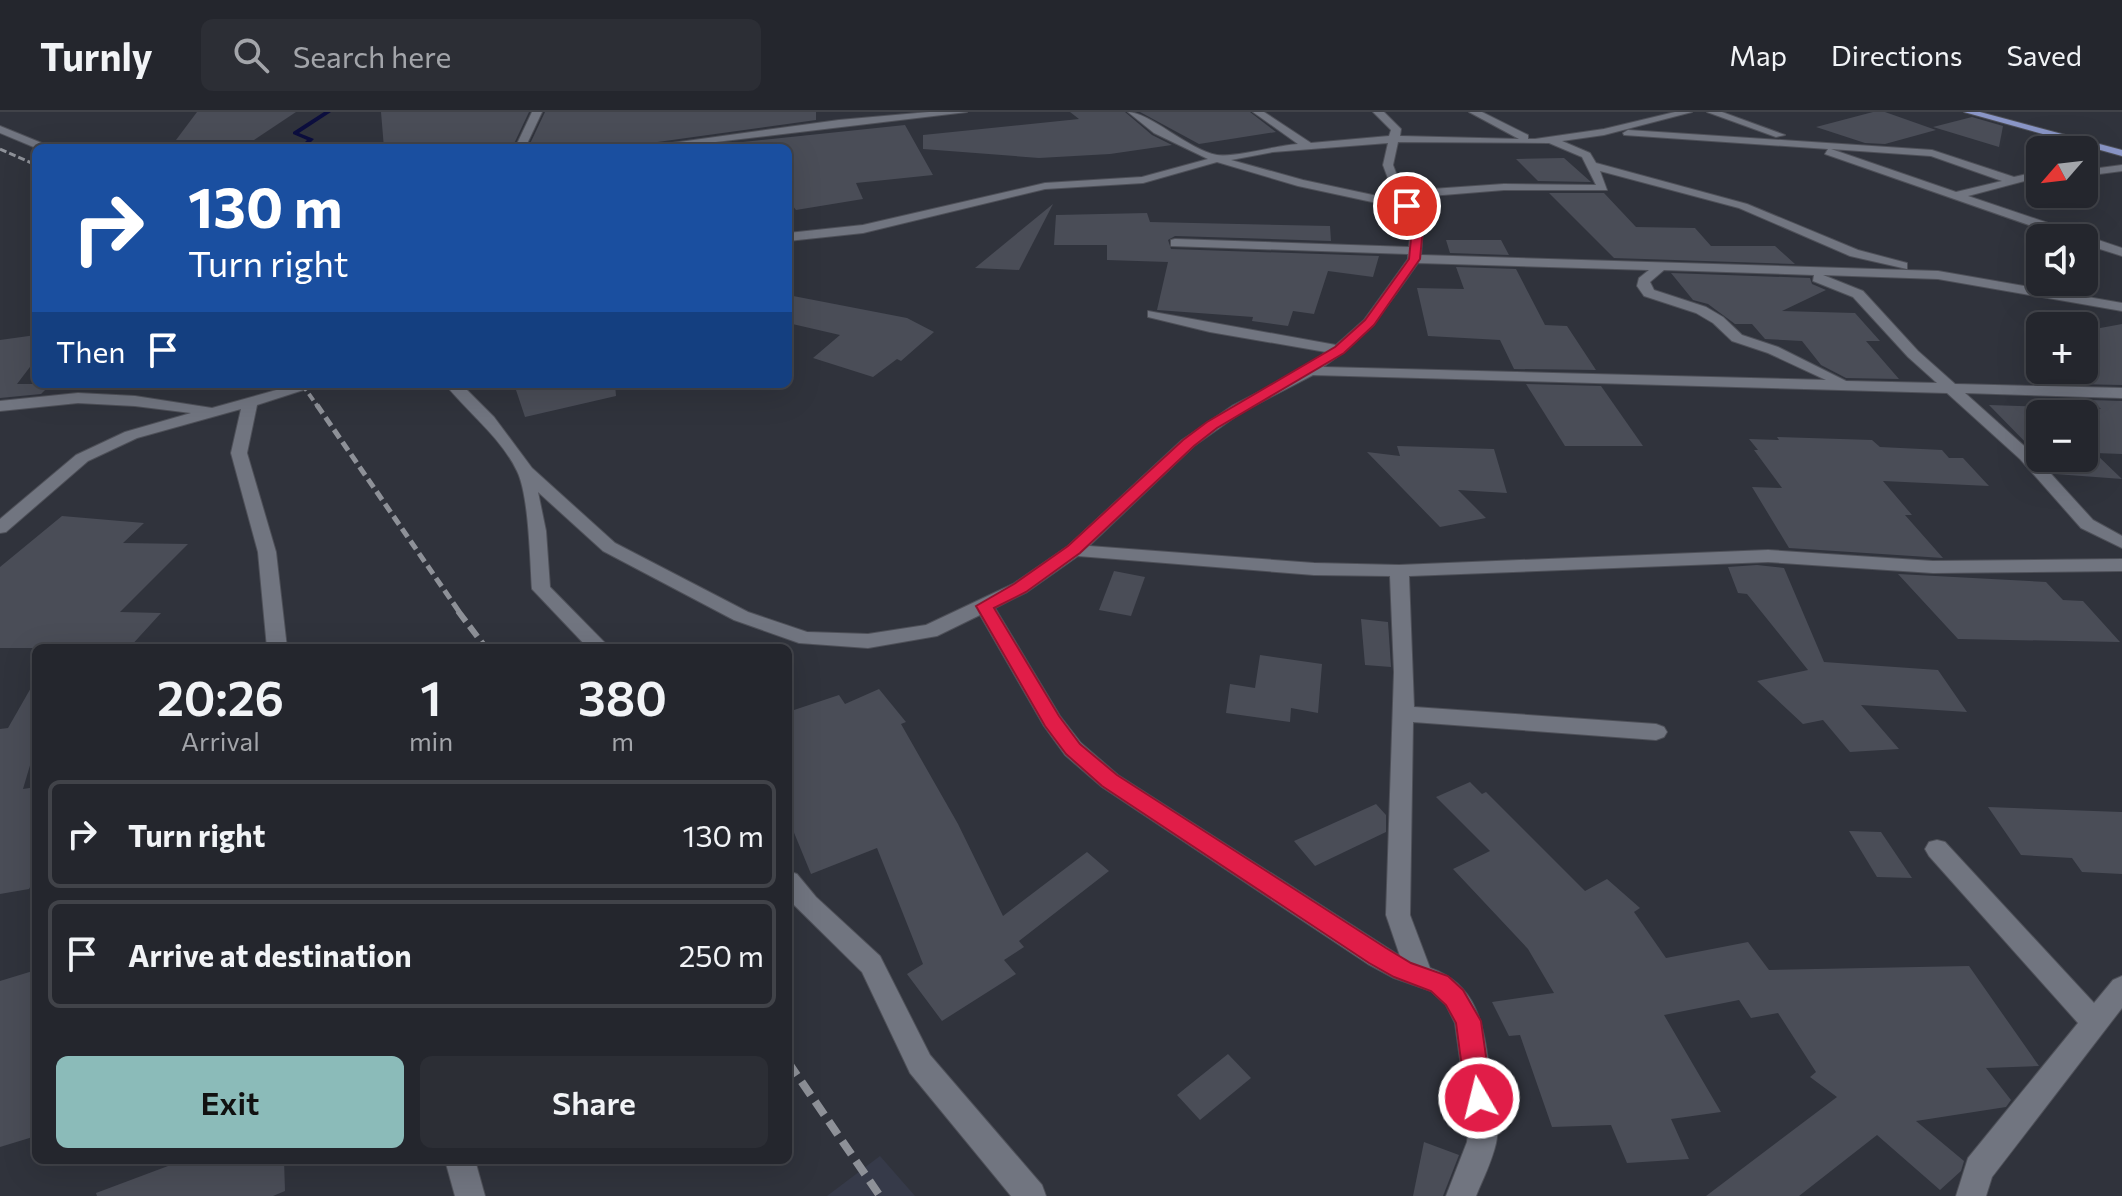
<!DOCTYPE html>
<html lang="en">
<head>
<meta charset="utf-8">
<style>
	:root { --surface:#24262d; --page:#2c2e35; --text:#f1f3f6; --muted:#a3a5aa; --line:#414349; --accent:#8bbbb9 }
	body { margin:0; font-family:Commissioner,sans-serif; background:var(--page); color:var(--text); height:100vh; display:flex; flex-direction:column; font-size:30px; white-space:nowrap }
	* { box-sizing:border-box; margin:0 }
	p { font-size:26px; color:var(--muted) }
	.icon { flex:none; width:44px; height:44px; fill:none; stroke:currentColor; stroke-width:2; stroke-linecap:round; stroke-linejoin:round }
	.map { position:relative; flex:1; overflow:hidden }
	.panel { position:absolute; left:32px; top:532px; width:760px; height:520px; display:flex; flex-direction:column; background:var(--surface); border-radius:12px; box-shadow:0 8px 32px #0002,0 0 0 2px var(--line) }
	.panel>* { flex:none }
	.hud { position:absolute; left:32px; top:32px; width:760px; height:244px; border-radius:12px; box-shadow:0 8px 32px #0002,0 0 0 2px var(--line); background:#1a4fa0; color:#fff; overflow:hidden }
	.needle { width:52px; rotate:242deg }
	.fabs { position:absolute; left:2026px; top:24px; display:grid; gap:16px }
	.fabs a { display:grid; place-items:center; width:72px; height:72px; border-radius:12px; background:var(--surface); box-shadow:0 8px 32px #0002,0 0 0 2px var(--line); font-size:40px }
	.pin { position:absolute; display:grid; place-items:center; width:68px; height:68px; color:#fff; margin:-34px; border:4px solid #fff; border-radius:50%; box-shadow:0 2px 8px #0007 }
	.me { position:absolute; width:88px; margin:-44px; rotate:352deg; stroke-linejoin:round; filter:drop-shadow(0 0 6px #0008) }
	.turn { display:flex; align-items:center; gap:28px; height:168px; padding:0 24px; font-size:36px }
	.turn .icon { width:104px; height:104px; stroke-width:2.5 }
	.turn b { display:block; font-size:56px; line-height:68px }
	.then { display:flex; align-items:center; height:76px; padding:0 24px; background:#0003; gap:16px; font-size:30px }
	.eta { display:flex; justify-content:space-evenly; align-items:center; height:136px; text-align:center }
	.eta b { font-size:48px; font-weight:600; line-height:56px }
	.action { display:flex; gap:16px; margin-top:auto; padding:16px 24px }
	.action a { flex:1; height:92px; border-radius:12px; background:var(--accent); color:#111; font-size:32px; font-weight:600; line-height:92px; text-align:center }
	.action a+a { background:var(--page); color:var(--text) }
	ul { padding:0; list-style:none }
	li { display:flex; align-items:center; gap:24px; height:108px; margin:0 16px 12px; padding:0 8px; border:4px solid var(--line); border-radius:12px }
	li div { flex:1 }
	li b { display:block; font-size:30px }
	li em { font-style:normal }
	header { display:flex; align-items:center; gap:48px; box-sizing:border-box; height:112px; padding:0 40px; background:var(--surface); border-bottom:2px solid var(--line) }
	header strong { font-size:38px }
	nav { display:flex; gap:44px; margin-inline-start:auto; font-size:28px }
	.search { width:560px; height:72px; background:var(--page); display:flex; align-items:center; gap:20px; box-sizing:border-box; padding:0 28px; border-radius:12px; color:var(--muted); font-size:30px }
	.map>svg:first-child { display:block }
</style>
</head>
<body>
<header>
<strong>Turnly</strong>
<div class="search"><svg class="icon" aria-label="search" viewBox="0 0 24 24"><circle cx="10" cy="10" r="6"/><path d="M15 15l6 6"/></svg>Search here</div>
<nav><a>Map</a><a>Directions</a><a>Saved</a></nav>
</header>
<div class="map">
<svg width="2122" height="1084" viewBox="0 0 2122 1084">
	<rect width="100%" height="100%" fill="#30333c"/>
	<!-- built -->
	<polygon fill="#363a49" points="880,1044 915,1084 827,1084"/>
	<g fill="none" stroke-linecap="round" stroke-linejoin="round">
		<!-- stream -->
		<polygon fill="#0c0e3e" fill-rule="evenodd" points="324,0 331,0 299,21 314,27 305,36 299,36 307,28 293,22 293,20"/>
	</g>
	<!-- building -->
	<g fill="#4a4d57">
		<polygon points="197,0 296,0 254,28 176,28"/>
		<polygon points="381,0 529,0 512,36 384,36"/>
		<polygon points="545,0 816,0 816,8 636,33 633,36 528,36"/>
		<polygon points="1070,0 1125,0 1152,23 1172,33 1110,42 1039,46 923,37 923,23 1079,7"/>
		<polygon points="1140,0 1250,0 1276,20 1199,32"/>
		<polygon points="1873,0 1885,0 1936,18 1885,32 1865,31 1816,15"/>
		<polygon points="1972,5 2003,14 1999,35 1933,15"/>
		<polygon points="905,13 933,63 856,71 863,87 796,98 788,88 788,36 724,36 724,32"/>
		<polygon points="1564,46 1591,70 1538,69 1516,47"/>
		<polygon points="1549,81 1604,81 1636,115 1695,116 1711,134 1775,134 1795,152 1614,146"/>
		<polygon points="1053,92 1019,158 975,156"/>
		<polygon points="1147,101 1150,110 1330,114 1331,129 1175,124 1168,128 1171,137 1379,144 1373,165 1328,159 1314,202 1293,199 1288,214 1252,209 1253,205 1157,198 1168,150 1107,148 1107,133 1054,133 1056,103"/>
		<polygon points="1446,128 1501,128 1509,143 1450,141"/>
		<polygon points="1456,155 1516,157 1545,213 1567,214 1596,258 1514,257 1500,228 1428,224 1417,176 1464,177"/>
		<polygon points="1671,161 1810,166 1812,172 1826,178 1782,199 1855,201 1880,229 1866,229 1899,267 1846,266 1821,253 1802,229 1765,227 1752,212 1735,212 1708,192 1693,188"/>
		<polygon points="788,183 907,206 934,220 901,249 897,247 873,265 813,246 840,223 788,211"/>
		<polygon points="2122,212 2122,273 2073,272 2059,258 2084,258 2084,219"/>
		<polygon points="36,223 36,247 17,272 51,272 41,282 0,286 0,228"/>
		<polygon points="514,272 615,272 616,284 525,305"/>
		<polygon points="1526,272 1601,274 1643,334 1565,334"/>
		<polygon points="2091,288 2122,289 2122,342 2095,341 2122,367 2055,362 2041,346 2084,346 2084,302 2040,302 2040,345 1989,293 2101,297"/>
		<polygon points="1777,325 1872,328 1880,335 1942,338 1949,346 1963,346 1989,374 1883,369 1912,403 1905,403 1943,446 1789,436 1752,375 1782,376 1754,338 1758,338 1749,327 1779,328"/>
		<polygon points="1397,334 1494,337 1507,381 1458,378 1486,406 1440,415 1367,340 1400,344"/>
		<polygon points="62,404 144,411 123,431 188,432 120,500 161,501 129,536 0,536 0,455"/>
		<polygon points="1757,453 1784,456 1824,550 1938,558 1967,600 1861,593 1899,637 1850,640 1823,608 1803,612 1757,569 1808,558 1747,482 1738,481 1728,455"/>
		<polygon points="1114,459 1145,465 1131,504 1099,498"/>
		<polygon points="1898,462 2046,470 2063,488 2083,489 2120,530 1958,527"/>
		<polygon points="1361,507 1388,510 1391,555 1365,553"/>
		<polygon points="1260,543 1322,552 1318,601 1291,596 1290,610 1226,601 1230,572 1255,576"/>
		<polygon points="36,567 36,633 23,677 36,675 36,765 29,777 0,782 0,617 8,616"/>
		<polygon points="879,577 906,610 901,612 958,712 1003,804 1087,740 1109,759 1019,829 1024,835 1004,848 1016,862 942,909 907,862 923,852 877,736 811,762 788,706 788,600 839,583 845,592"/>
		<polygon points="1470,670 1482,682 1486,680 1585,779 1607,767 1640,796 1634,800 1666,846 1748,830 1769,858 1969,854 2039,954 1986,956 2011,988 2006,995 1916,1009 1964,1049 1961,1059 1940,1078 1877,1023 1799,1084 1706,1084 1837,985 1810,965 1816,960 1778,901 1751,906 1739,888 1664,903 1721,1000 1671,1007 1689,1047 1627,1051 1611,1013 1552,1015 1520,923 1509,924 1492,890 1554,881 1528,837 1453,757 1490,739 1436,685"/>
		<polygon points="1376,692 1386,703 1386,720 1315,754 1294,729"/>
		<polygon points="1988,695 2122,700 2122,762 2082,760 2072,746 2021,743"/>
		<polygon points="1849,719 1881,720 1912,766 1877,765"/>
		<polygon points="36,858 36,1024 0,1035 0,869"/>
		<polygon points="1228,942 1251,966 1200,1008 1177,983"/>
		<polygon points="1424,1030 1459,1043 1443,1084 1413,1084"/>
		<polygon points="184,1048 284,1048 285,1079 273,1084 97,1084 96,1081"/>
	</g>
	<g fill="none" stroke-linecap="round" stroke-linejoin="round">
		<!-- minor casing -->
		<g stroke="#4e5058" stroke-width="2">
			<g id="minor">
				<polygon points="532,0 542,0 525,36 515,36"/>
				<polygon points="929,0 967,0 665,36 636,36 839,8"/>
				<path d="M1128,0c21,0 61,38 89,43 16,3 62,-10 81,-11l-45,-32h11l47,31 78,-7 2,-6 -18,-18h11l17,17 -1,7 119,3 -50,-27h13l46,23v4h7l69,-10 71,-17h17l-88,23 -42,6 28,12 6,10 151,41 111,46 49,13v6l-57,-13 -111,-48 -139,-37 7,19h-103l-98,8 17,30 -2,27 517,16 184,32v8l-184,-32 -115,-4 40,16 55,60 37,33 167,4v10l-157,-5 67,60 61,67 29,16v12l-41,-20 -61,-69 -73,-66 -634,-18 -71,37 -48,34 -105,100 225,17 85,2 369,-15 165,11 189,-2v12l-189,2 -165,-11 -359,14 5,131 242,17 8,3 3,5 -3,5 -8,3 -243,-18 -3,193 20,53c55,19 54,71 62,119 3,18 8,38 4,56 -4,18 -13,36 -20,53h-30l21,-54 2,-18 -14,-101 -9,-18 -15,-14 -37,-13 -26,-14 -266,-177 -37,-32 -21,-29 -64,-111 -43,21 -69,12 -69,-5 -65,-23 -131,-69 -65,-59 8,39 4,56 60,61h-22l-56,-59c-2,-29 -3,-94 -15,-118 -17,-35 -49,-58 -72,-87h16l33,33 38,51 83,75 133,69 59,20 61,2 58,-9 87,-41 55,-38 114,-106 50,-34 69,-36 25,-18 -116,-20 -62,-15v-6l188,34 28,-25 44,-61v-5l-237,-8v-6l4,-1 234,8 2,-19 -11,-20 -102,-22 -81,-24 -74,21 -98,6 -182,44 -75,8v-8l75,-8 182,-42 97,-6 66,-18 -54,-26zM1398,30l151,1 33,14 14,28 -92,-1 -101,7 -10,-26zM1388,31l-5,22 13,35 -93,-20 -72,-20 42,-8zM1418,151l231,7 -10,8 -2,8 7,10 52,17 17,10 19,18 36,12 58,27 -503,-13c45,-30 64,-61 95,-104zM1664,158l150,5 -1,6 40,16 55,60 29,26 -91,-2 -68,-34 -36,-12 -19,-18 -17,-10 -52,-17 -4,-8zM1078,444l236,19 76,1 4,96 -8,243 14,41 -282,-181 -37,-32 -21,-27 -65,-108 32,-16z"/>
				<polygon points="1707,0 1722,0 1785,23 1776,25"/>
				<polygon points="0,14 49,34 50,36 36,36 0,21"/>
				<path d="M1628,18l304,20 82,27 26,-6v6l-72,19 154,52v8l-38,-12v-6h-18l-241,-84 3,-5 -204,-14 -1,-2zM1831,37l100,7 71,25 -46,11z"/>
				<polygon points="2122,53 2122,59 2084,64 2084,58"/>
				<polygon points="298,272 322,272 257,293 247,341 276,440 287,536 267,536 258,440 231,341 241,297 137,326 88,349 6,420 0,421 0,407 76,343 125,320 191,301 135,294 78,291 0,299 0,289 78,281 135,284 212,296"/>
				<polygon points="1937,728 1945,730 2094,891 2113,868 2122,864 2122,896 1992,1065 1986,1084 1956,1084 1968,1046 2078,911 1929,744 1925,737 1929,730"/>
				<polygon points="788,759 797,762 816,785 880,844 930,943 1042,1073 1046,1084 1011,1084 910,961 862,860 788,787"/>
				<polygon points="445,1048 475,1048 485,1084 455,1084"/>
			</g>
		</g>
		<!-- primary casing -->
		<g stroke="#4e5058" stroke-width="2">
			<polygon id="primary" points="1964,0 1980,0 2122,38 2122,44"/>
		</g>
		<!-- minor -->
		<use href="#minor" fill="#717580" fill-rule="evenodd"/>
		<!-- primary -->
		<use href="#primary" fill="#8a96c7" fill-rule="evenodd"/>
		<!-- rail-far4 -->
		<polyline stroke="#8e9198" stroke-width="3" stroke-dasharray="7 3" stroke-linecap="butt" points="0,37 36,53"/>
		<!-- rail-far3 -->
		<polyline stroke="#8e9198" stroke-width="4" stroke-dasharray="8 4" stroke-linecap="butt" points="302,272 318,295"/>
		<!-- rail-far2 -->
		<polyline stroke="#8e9198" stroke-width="5" stroke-dasharray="10 5" stroke-linecap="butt" points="317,293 460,501"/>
		<!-- rail-far1 -->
		<polyline stroke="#8e9198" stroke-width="6" stroke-dasharray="13 6" stroke-linecap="butt" points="458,499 486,536"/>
		<!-- rail -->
		<polyline stroke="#8e9198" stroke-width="8" stroke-dasharray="16 8" stroke-linecap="butt" points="788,950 880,1084"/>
	</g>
	<!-- route -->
	<polygon fill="#e11d48" stroke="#92132f" stroke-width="2" points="1404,92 1411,92 1423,116 1420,147 1374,213 1344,241 1217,316 1194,334 1080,441 1026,480 994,496 1059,604 1080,632 1117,663 1386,836 1411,851 1448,864 1463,878 1481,909 1492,986 1489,995 1479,999 1470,995 1466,986 1456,911 1446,893 1431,879 1394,865 1369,851 1102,674 1066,642 1045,614 976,494 1014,472 1068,434 1183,328 1207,310 1335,235 1365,208 1409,147 1412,116"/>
</svg>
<div class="fabs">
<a><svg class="needle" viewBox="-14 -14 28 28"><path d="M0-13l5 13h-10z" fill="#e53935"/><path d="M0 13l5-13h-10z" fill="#a3a5aa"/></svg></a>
<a><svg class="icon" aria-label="sound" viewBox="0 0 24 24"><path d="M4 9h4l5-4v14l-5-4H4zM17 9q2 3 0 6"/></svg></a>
<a>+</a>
<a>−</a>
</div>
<div class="pin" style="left:1407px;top:94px;background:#d93025"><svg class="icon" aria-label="arrive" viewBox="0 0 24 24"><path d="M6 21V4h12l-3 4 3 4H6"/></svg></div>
<svg class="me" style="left:1479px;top:986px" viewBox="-20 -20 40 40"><circle r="17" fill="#e11d48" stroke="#fff" stroke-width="3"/><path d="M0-11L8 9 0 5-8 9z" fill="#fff"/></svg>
<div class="hud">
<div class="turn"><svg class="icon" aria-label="right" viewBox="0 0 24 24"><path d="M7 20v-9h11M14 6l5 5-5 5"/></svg><div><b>130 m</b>Turn right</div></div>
<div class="then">Then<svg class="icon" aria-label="arrive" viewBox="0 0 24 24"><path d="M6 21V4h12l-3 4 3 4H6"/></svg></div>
</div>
<section class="panel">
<div class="eta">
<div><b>20:26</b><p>Arrival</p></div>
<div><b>1</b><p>min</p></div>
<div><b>380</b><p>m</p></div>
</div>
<ul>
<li><svg class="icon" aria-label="right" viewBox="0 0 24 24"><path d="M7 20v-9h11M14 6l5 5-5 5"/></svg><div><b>Turn right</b></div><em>130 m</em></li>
<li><svg class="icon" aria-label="arrive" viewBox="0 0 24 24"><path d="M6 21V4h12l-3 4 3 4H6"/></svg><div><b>Arrive at destination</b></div><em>250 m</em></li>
</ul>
<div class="action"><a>Exit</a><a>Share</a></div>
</section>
</div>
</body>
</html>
